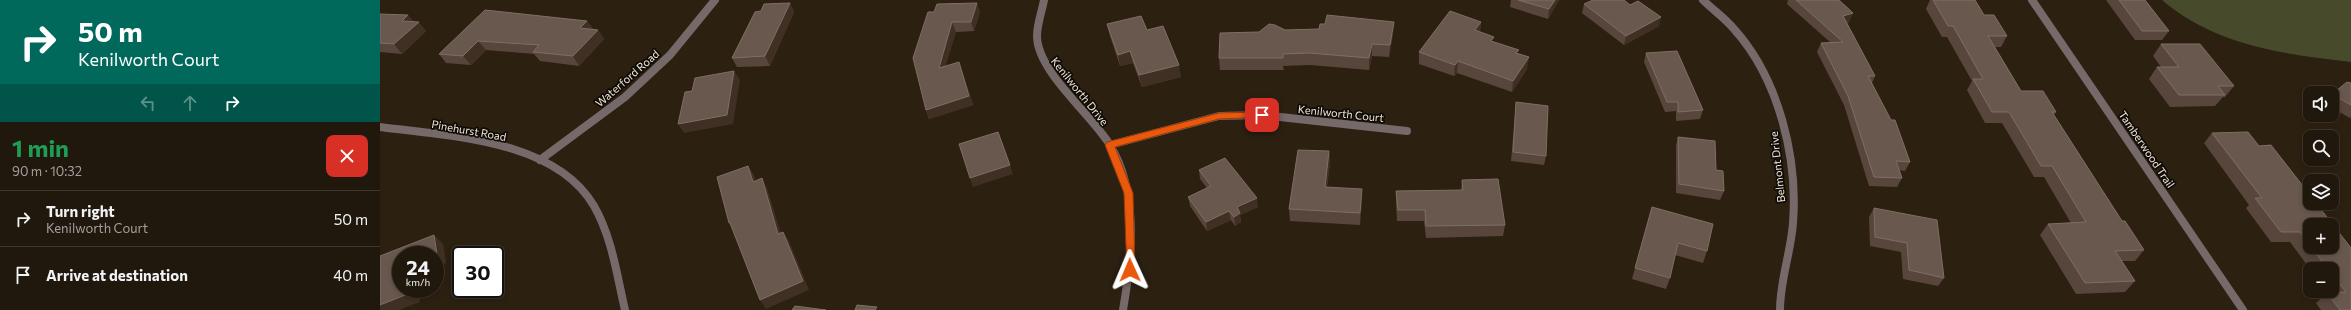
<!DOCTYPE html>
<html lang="en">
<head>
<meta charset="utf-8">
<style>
	:root { --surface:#21180d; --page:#292116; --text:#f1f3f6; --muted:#a2a09d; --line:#3e372e }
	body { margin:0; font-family:Commissioner,sans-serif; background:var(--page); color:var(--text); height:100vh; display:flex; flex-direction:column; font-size:15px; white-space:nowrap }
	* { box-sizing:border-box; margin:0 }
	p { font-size:13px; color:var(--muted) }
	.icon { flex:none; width:22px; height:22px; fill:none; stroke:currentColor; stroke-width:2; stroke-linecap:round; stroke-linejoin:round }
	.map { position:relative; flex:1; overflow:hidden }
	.sheet { display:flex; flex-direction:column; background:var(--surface); width:380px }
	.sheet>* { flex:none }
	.hud { background:#00695c; color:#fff; overflow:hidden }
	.tools { position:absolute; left:1923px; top:86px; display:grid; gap:8px }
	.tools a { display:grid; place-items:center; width:36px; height:36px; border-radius:8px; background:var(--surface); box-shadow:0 2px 6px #0003,0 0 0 1px var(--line); font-size:20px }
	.speed { position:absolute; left:12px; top:246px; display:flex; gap:8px; font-size:20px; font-weight:700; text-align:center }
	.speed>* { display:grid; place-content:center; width:52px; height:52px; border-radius:50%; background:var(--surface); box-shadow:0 2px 6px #0003,0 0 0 1px var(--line); line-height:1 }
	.speed small { font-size:10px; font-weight:400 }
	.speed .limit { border:2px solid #111; border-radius:6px; background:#fff; color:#111 }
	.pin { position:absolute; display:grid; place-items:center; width:34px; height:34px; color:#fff; margin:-17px; border-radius:8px; box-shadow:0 2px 6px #0006 }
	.me { position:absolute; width:44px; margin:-22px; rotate:359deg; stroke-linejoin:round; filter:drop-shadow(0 0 3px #0008) }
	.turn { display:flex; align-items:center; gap:14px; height:84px; padding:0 12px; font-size:18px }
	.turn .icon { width:52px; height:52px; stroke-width:2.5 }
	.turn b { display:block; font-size:28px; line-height:34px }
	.lanes { display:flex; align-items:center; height:38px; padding:0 12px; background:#0003; justify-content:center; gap:20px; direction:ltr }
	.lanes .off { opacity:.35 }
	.round { display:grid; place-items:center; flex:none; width:42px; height:42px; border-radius:8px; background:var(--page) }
	.overview { display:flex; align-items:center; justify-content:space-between; height:68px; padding:0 12px }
	h1 { font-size:24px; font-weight:700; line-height:30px; color:#1e9e55 }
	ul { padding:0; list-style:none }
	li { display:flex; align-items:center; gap:12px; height:56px; padding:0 12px; border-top:1px solid var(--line) }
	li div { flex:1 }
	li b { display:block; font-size:15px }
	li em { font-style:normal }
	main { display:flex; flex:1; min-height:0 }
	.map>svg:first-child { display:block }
</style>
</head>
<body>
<main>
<section class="sheet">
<div class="hud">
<div class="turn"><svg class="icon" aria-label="right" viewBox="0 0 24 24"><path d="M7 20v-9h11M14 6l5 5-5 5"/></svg><div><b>50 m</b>Kenilworth Court</div></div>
<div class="lanes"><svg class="icon off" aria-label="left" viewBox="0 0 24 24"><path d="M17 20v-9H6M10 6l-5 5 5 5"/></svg><svg class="icon off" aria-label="ahead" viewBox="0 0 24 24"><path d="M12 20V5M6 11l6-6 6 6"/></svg><svg class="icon" aria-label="right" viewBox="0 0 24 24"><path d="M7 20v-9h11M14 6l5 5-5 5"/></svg></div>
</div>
<div class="overview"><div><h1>1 min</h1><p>90 m · 10:32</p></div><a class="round" style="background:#d93025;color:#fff"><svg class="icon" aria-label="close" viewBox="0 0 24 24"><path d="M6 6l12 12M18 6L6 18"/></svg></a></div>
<ul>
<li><svg class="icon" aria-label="right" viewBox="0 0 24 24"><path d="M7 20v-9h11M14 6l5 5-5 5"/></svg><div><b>Turn right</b><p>Kenilworth Court</p></div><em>50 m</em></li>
<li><svg class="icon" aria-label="arrive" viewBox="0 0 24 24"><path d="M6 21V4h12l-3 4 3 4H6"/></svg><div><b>Arrive at destination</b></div><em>40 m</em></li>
</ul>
</section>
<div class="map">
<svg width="1971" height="310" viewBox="0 0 1971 310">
	<rect width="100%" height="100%" fill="#2c2011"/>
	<!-- green -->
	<path fill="#474b2c" d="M1782,0h189v62c-67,-8 -135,-16 -189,-62z"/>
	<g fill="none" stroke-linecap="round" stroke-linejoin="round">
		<!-- street -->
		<g stroke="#756a69" stroke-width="8">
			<path d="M664,0c-2,11 -7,24 -7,36 0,35 54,78 73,109 29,47 22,113 13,165"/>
			<path d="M1323,0c10,10 22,18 31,29 45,50 64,129 59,194 -2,29 -13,57 -13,87"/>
			<polyline points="1652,0 1863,310"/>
			<path d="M0,127c68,9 175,12 214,79 18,31 23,70 31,104"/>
			<polyline points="730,145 839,116 882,115 1027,131"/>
			<polyline points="160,160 245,97 290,55 335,0"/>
		</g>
	</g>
	<!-- wall -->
	<g fill="#58463c" fill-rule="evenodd">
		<polygon points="1131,0 1179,0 1168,19 1130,7"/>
		<polygon points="1408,0 1459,0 1473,13 1469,22 1467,23 1495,76 1492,83 1530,162 1525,171 1519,170 1522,178 1517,187 1489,186 1464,105 1437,52 1441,43 1450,42 1407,4"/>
		<polygon points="1550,0 1595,0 1604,15 1627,36 1621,47 1615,47 1641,91 1676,112 1674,115 1742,221 1764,250 1755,261 1742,261 1755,281 1745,292 1696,294 1660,235 1668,224 1691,223 1664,177 1654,177 1622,123 1605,123 1587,90 1592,81 1567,37 1562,37 1546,9"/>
		<polygon points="1726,0 1765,0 1789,31 1782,40 1755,40"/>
		<polygon points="410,3 414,12 390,66 357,67 352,58 381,11"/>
		<polygon points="1204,4 1279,26 1244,45 1202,13"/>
		<polygon points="105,10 207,21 213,29 218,30 224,39 199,66 160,61 154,54 106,50 91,65 66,63 59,54"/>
		<polygon points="554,12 600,12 594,31 576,32 565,66 582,71 593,105 549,119 546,110"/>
		<polygon points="0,14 28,15 33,21 46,31 22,54 0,52"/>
		<polygon points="1101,22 1100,32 1113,42 1138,53 1147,69 1132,92 1077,73 1074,76 1039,64 1039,52"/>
		<polygon points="727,24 767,30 801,77 762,87 753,63 740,66 730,36"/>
		<polygon points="905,30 1013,34 1009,57 992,56 989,70 930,65 903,66 904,70 840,70 839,58 879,32"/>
		<polygon points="1781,44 1854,86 1845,97 1843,97 1835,106 1790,107 1769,79 1777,67 1781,67 1773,56"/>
		<polygon points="1266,53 1323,110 1320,119 1296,121 1296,111 1285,112 1264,62"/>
		<polygon points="1971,83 1971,117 1970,118 1952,108 1952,94"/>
		<polygon points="1136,102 1166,156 1164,165 1131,161"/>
		<path d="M1832,133l47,13 92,102v62h-30l-5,-7 11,-10h1l-1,-2h5v-22h-22l-20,-27h-19l-25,-34 3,-3 -45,-62zM1930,225l22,22h-22z"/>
		<polygon points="1298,137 1336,170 1344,191 1340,200 1296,193 1296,146"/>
		<polygon points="949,151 950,163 947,187 982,200 980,225 910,221 909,209"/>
		<polygon points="819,170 878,207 860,215 861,222 855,226 851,220 827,231 810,206 808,197 827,188 820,179"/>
		<polygon points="1082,180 1125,225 1123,236 1046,238 1044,221 1017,221 1016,203 1016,191 1081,190"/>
		<polygon points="1272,207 1327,251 1323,263 1295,255 1290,278 1286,289 1252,279"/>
		<polygon points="1494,208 1564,278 1558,286 1523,279 1521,252 1490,246 1489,217"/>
	</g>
	<!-- shaded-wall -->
	<g fill="#403024">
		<polygon points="1175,0 1179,0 1168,19 1169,9"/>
		<polygon points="410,3 414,12 390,66 385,56"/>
		<polygon points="597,3 600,12 594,31 591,22"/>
		<polygon points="1473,13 1469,22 1459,25 1463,16"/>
		<polygon points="28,15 35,24 22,21"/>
		<polygon points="1281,17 1279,26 1244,45 1246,36"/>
		<polygon points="207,21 213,30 200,28"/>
		<polygon points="39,22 46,31 22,54 14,44"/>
		<polygon points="572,22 576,32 562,77 559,68"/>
		<polygon points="1014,22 1013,34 1009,57 1010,45"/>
		<polygon points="1101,22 1100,33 1095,30"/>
		<polygon points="218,30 224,39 199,66 193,56"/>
		<polygon points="98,41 106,50 91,65 83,56"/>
		<polygon points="992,44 992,56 989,70 989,58"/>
		<polygon points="750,51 753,63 740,66 738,55"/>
		<polygon points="1149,57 1147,69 1132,92 1133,81"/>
		<polygon points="1078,61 1077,73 1074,76 1075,65"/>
		<polygon points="579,62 582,71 593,105 549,119 546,110"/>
		<polygon points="799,65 801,77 762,87 759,75"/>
		<polygon points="354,71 360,80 353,124 304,133 298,124"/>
		<polygon points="949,151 950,163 945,198 945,187"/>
		<polygon points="630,165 633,174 593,187 590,178"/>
		<polygon points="368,166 374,175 378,191 373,182"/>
		<polygon points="382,178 387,188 404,243 398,234"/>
		<polygon points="982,189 982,200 980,225 980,213"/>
		<polygon points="877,198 878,207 860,215 861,222 855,226 854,217 857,207"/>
		<polygon points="849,211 851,220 827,231 826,222"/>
		<polygon points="403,232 409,241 429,290 386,309 380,300"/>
		<polygon points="54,235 63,244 66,263 55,268"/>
		<polygon points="30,289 38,289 40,302 19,310 0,310 0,305"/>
	</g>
	<!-- building -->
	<g fill="#69584e" stroke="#7e6e64">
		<polygon points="1138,0 1175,0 1169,9"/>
		<polygon points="1213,0 1244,0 1250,5 1258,1 1281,17 1246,36 1204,4"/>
		<polygon points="1416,0 1459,0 1473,13 1463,16 1495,76 1488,76 1511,120 1515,120 1530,162 1516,161 1522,178 1494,177 1468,96 1441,43 1463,42"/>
		<polygon points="1553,0 1595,0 1604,15 1614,15 1627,36 1608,36 1641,91 1663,91 1676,112 1672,112 1742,221 1745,221 1764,250 1735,251 1755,281 1705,283 1668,224 1706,222 1672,166 1661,166 1629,112 1612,112 1593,79 1603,79 1573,26 1568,26"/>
		<polygon points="1739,0 1765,0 1789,31 1762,31"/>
		<polygon points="410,3 385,56 352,58 375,12 381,11 384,4"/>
		<polygon points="597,3 591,22 572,22 559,68 579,62 589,96 546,110 533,58 548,12 554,12 557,4"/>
		<polygon points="105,10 207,21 200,28 218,30 193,56 153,52 159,45 98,41 83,56 59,54"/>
		<polygon points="1070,11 1101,22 1095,30 1114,37 1111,41 1139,50 1136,53 1149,57 1133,81 1078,61 1075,65 1039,52"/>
		<polygon points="0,14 28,15 22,21 39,22 14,44 0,43"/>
		<polygon points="947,15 1014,22 1010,45 992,44 989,58 929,53 903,54 903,58 839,58 840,33 879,32 889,24 895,25 905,30 939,29 940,24 945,24"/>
		<polygon points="761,16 767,30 783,26 799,65 759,75 750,51 738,55 727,24"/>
		<polygon points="1781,44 1820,44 1854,86 1838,86 1845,95 1799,95 1777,67 1799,67"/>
		<polygon points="1297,51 1323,110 1298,112 1298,102 1287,102 1266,53"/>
		<polygon points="354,71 347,115 298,124 305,92 312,91 315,78"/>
		<polygon points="1967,82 1971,83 1971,105 1952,94"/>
		<polygon points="1136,102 1168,106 1166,156 1133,152"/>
		<polygon points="618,132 630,165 590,178 579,144"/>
		<polygon points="1868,132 1879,146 1891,145 1930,195 1930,203 1936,203 1971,248 1971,310 1960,310 1947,293 1966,292 1952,274 1952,269 1948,269 1931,247 1952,247 1952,225 1930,225 1930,245 1920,232 1901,232 1875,198 1882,198 1832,133"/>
		<polygon points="1298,137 1335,141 1336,170 1343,171 1344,191 1299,184"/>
		<polygon points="918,150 949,151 945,187 982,189 980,213 909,209"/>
		<polygon points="845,158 877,198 857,207 860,213 854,217 849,211 826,222 808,197 831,186 819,170"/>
		<polygon points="368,166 373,182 382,178 398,234 403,232 423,281 380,300 350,223 349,223 337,177"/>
		<polygon points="1118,179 1125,225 1046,226 1045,210 1018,210 1016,191 1083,190 1082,180"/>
		<polygon points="1272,207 1333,224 1327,251 1298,243 1290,278 1255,268"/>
		<polygon points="1494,208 1557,220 1564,278 1529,270 1527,243 1495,237"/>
		<polygon points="54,235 57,254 55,255 21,255 21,289 30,289 30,293 0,305 0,256"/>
		<polygon points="477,305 497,307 495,310 475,310"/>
		<polygon points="415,306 446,310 412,310"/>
	</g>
	<!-- route -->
	<polygon fill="#ea580c" stroke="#983908" points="882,112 885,113 885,117 839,119 735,147 753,193 755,270 754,273 747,273 744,193 725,145 727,142 839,113"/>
	<g text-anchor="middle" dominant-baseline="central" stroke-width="3.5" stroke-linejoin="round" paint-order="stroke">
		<!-- street labels -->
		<g font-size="11" fill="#f0e8de" stroke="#100b05">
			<text transform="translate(247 78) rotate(-41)">Waterford Road</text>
			<text transform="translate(700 91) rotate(51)">Kenilworth Drive</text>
			<text transform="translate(961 113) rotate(6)">Kenilworth Court</text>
			<text transform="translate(89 130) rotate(10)">Pinehurst Road</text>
			<text transform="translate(1767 149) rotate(56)">Tamberwood Trail</text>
			<text transform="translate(1397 167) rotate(-96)">Belmont Drive</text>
		</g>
	</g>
</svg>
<div class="tools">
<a><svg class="icon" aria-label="sound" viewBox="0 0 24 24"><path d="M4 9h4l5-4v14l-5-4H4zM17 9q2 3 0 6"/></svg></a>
<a><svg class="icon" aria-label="search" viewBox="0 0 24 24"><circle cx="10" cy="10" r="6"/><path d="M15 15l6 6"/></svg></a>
<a><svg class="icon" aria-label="layers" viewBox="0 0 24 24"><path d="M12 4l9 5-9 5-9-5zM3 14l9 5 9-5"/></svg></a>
<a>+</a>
<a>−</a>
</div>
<div class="speed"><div>24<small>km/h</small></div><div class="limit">30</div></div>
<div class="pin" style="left:882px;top:115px;background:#d93025"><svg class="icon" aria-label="arrive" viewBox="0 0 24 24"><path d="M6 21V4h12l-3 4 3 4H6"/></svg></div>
<svg class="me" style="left:750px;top:270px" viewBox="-20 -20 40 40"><path d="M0-17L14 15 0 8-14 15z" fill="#ea580c" stroke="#fff" stroke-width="4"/></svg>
</div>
</main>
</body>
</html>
